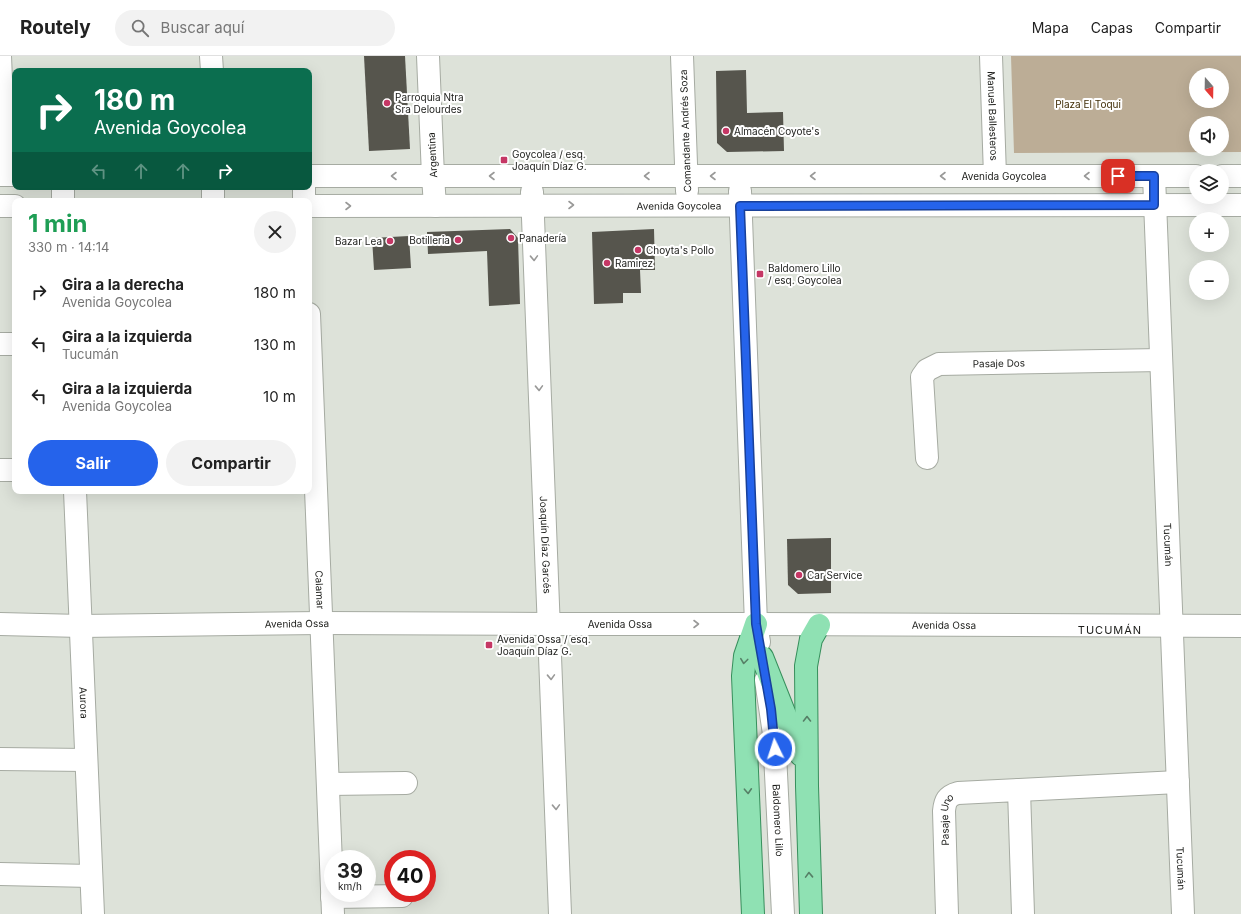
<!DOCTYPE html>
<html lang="es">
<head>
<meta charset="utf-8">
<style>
	:root { --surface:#fff; --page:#f2f2f2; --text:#222; --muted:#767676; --line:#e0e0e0; --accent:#2563eb }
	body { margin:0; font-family:Inter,sans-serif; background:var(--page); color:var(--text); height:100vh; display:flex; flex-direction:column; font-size:15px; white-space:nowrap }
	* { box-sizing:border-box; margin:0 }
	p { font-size:13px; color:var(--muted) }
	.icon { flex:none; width:22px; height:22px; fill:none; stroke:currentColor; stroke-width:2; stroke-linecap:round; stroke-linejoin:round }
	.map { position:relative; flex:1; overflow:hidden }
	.panel { position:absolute; left:12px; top:142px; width:300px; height:296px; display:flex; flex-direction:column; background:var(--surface); border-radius:8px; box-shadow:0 4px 16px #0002 }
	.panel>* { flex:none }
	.guide { position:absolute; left:12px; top:12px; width:300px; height:122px; border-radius:8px; box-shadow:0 4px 16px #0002; background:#0b6e4f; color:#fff; overflow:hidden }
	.needle { width:26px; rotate:160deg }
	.tools { position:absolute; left:1189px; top:12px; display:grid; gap:8px }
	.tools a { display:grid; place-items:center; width:40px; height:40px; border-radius:50%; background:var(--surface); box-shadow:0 4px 16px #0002; font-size:20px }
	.speed { position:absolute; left:324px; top:794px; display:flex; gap:8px; font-size:20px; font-weight:700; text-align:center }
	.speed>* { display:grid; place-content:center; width:52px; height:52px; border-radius:50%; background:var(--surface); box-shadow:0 4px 16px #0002; line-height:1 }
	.speed small { font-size:10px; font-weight:400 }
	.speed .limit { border:6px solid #d22; background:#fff; color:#111 }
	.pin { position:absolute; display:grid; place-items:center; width:34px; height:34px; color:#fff; margin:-17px; border-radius:8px; box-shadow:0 2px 6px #0006 }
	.me { position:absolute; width:44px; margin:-22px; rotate:356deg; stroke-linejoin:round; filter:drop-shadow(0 0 3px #0008) }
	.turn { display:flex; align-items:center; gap:14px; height:84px; padding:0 16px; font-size:18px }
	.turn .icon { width:52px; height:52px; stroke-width:2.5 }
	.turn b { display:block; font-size:28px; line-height:34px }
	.lanes { display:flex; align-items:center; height:38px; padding:0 16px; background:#0003; justify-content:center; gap:20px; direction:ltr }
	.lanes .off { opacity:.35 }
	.round { display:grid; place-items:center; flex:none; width:42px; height:42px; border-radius:21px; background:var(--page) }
	.summary { display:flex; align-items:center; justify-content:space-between; height:68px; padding:0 16px }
	h1 { font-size:24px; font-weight:700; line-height:30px; color:#1e9e55 }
	.action { display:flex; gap:8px; margin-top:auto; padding:8px 16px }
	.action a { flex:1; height:46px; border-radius:24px; background:var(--accent); color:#fff; font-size:16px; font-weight:700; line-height:46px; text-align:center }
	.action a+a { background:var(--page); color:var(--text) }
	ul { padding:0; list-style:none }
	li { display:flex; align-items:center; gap:12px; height:52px; padding:0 16px }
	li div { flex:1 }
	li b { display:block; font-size:15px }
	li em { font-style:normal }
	header { display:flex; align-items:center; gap:24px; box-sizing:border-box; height:56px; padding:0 20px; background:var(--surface); border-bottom:1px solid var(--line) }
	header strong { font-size:19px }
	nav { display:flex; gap:22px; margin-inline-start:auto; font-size:14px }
	.search { width:280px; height:36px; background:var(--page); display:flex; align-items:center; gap:10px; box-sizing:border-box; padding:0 14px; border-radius:22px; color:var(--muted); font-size:15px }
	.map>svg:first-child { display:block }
</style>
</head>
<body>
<header>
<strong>Routely</strong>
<div class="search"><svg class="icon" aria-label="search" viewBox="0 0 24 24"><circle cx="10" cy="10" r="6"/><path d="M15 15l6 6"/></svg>Buscar aquí</div>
<nav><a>Mapa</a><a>Capas</a><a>Compartir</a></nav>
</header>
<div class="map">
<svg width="1241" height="858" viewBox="0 0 1241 858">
	<rect width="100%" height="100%" fill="#dde2d9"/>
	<!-- green -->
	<path fill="#bcad96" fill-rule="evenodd" d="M1011,0h230v96l-227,1zM1196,19h26v26h-26zM1196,67h26v26h-26z"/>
	<!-- building -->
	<g fill="#56554d">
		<polygon points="364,0 405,0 410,93 369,95"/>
		<polygon points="746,14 747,57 783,56 784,95 727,96 717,87 716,15"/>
		<polygon points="510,173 518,182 520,248 489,250 487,195 428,198 427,176"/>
		<polygon points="654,173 655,214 640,214 641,237 623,237 623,247 594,248 592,176"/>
		<polygon points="409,180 411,212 374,214 372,182"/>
		<polygon points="831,482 831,537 798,538 788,529 787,483"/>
	</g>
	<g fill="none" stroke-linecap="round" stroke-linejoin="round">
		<!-- minor casing -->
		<g stroke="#a6aba2" stroke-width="24">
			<g id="minor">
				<polyline points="0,0 5,119"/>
				<polyline points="211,0 212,15"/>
				<path id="s1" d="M991,0l4,120"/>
				<polyline points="433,120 435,150"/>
				<path id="s2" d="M1154,120l29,738"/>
				<polyline points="63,131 63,145"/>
				<polyline points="304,131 304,145"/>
				<polyline points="213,145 213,131"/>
				<path id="s3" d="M309,258l24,600"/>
				<polyline points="0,288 15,288"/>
				<path id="s4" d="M927,402l-5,-81 5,-7 12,-6 222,-4"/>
				<polyline points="0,414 15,414"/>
				<path id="s5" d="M75,435l18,423"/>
				<path id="s6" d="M0,568l81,2 240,-3 227,1"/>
				<path id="s7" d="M756,568l485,2"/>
				<polyline points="0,703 86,704"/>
				<polyline points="328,728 406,727"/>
				<polyline points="1019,734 1178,726"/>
				<polyline points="0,818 91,820"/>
				<polyline points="332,841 402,840"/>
				<path id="s8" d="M947,858l-3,-103c1,-10 3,-15 14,-18l61,-3 4,124"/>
			</g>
		</g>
		<!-- tertiary casing -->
		<g stroke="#a6aba2" stroke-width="24">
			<g id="tertiary">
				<polyline points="428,0 433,120"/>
				<polyline points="682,0 687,135"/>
				<polyline points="0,119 15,119"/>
				<path id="s9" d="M309,120h887"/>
				<polyline points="1222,120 1241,120"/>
				<polyline points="740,135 756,568 759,586"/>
				<path id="s10" d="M532,136l28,722"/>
				<polyline points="0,150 15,150"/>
				<path id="s11" d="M309,150l932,-1"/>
				<path id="s12" d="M548,568h208"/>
				<path id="s13" d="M766,624l8,54 9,180"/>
			</g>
		</g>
		<!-- primary casing -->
		<g stroke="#378f5c" stroke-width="24">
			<g id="primary">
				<polyline points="762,601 801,699"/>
				<polyline points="753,858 743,620 745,600 756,568"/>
				<polyline points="811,858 807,730 806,610 811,583 819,569"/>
			</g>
		</g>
		<!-- minor -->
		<use href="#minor" stroke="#fff" stroke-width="22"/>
		<!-- tertiary -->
		<use href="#tertiary" stroke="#fff" stroke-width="22"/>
		<!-- primary -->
		<use href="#primary" stroke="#8fe1b3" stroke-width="22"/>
	</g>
	<!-- one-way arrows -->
	<defs><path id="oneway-chevron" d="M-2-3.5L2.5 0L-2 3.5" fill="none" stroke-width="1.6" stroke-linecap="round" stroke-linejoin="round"/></defs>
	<g stroke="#999998">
		<use href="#oneway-chevron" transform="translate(394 120) rotate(-180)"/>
		<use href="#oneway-chevron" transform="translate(492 120) rotate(-180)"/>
		<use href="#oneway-chevron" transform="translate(647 120) rotate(-180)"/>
		<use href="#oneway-chevron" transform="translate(713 120) rotate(180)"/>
		<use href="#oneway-chevron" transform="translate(813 120) rotate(180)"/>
		<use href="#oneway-chevron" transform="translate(943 120) rotate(180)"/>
		<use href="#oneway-chevron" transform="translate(1087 120) rotate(-180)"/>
		<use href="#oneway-chevron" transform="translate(571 149)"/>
		<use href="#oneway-chevron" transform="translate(348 150)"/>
		<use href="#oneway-chevron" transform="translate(534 202) rotate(88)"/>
		<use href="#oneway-chevron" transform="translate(539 332) rotate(88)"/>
		<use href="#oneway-chevron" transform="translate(696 568)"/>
		<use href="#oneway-chevron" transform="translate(551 621) rotate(88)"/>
		<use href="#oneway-chevron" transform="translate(556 751) rotate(88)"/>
	</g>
	<g stroke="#567f66">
		<use href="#oneway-chevron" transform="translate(744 605) rotate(97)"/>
		<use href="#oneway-chevron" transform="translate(807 663) rotate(-90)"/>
		<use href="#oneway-chevron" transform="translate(748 735) rotate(87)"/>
		<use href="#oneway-chevron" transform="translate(809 819) rotate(-92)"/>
	</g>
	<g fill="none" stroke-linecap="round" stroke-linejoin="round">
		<!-- route casing -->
		<g stroke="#184099" stroke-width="10">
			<polyline id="route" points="775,693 771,653 756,568 740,150 1154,149 1154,120 1118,120"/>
		</g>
		<!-- route -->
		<use href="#route" stroke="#2563eb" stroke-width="7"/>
	</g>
	<!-- markers -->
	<g fill="#c53765" stroke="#fff" stroke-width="1.5">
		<circle cx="387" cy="47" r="4"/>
		<circle cx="726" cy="75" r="4"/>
		<rect x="500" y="100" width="8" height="8" rx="2"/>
		<circle cx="511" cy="182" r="4"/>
		<circle cx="458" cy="184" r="4"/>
		<circle cx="390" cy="185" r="4"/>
		<circle cx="638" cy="194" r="4"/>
		<circle cx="607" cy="207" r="4"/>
		<rect x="756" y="214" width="8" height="8" rx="2"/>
		<circle cx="799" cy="519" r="4"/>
		<rect x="485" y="585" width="8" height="8" rx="2"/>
	</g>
	<g text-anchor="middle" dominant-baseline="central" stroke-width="4" stroke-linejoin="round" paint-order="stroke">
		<!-- poi labels -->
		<g font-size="10" fill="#1c1d1a" stroke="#fff" text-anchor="start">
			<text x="395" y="41">Parroquia Ntra<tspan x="395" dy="12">Sra Delourdes</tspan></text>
			<text x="734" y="75">Almacén Coyote's</text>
			<text x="512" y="98">Goycolea / esq.<tspan x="512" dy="12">Joaquín Díaz G.</tspan></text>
			<text x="519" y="182">Panadería</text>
			<text x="450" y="184" text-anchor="end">Botilleria</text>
			<text x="382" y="185" text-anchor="end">Bazar Lea</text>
			<text x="646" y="194">Choyta's Pollo</text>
			<text x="615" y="207">Ramirez</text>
			<text x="768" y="212">Baldomero Lillo<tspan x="768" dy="12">/ esq. Goycolea</tspan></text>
			<text x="807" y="519">Car Service</text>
			<text x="497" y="583">Avenida Ossa / esq.<tspan x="497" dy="12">Joaquín Díaz G.</tspan></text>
		</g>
		<!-- park labels -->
		<g font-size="10" fill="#402d06" stroke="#fff">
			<text x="1088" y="48">Plaza El Toqui</text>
		</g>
		<!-- street labels -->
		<g font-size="10" fill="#1c1d1a" stroke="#fff">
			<text stroke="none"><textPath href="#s1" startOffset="60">Manuel Ballesteros</textPath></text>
			<text transform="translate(685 75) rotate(-92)">Comandante Andrés Soza</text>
			<text transform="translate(432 99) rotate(-93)">Argentina</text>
			<text stroke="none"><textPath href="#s9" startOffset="695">Avenida Goycolea</textPath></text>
			<text stroke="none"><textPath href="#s11" startOffset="370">Avenida Goycolea</textPath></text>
			<text stroke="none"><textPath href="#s4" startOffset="163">Pasaje Dos</textPath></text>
			<text stroke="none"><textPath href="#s10" startOffset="353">Joaquín Díaz Garcés</textPath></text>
			<text stroke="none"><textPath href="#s2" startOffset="369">Tucumán</textPath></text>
			<text stroke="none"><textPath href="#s3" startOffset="276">Calamar</textPath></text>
			<text stroke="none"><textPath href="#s6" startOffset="297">Avenida Ossa</textPath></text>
			<text stroke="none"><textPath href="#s12" startOffset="72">Avenida Ossa</textPath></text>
			<text stroke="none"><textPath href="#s7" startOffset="188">Avenida Ossa</textPath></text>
			<text stroke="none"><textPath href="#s5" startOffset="212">Aurora</textPath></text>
			<text stroke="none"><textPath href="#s13" startOffset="141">Baldomero Lillo</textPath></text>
			<text stroke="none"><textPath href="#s8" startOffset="95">Pasaje Uno</textPath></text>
			<text stroke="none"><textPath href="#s2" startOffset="693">Tucumán</textPath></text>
		</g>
		<!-- neighbourhood labels -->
		<g font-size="11" letter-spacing="1" fill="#1c1d1a" stroke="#fff">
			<text x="1110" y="574">TUCUMÁN</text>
		</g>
	</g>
</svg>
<div class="tools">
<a><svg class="needle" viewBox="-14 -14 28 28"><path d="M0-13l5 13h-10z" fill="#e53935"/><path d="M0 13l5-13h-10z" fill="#767676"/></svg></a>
<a><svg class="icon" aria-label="sound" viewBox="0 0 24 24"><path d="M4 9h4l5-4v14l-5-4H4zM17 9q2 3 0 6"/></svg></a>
<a><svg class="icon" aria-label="layers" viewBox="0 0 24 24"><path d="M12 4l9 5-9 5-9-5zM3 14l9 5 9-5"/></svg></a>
<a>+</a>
<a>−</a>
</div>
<div class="speed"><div>39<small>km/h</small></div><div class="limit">40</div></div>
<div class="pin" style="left:1118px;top:120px;background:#d93025"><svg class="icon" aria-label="arrive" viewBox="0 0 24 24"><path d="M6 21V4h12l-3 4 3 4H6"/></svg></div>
<svg class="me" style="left:775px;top:693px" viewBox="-20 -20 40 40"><circle r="17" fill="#2563eb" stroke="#fff" stroke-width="3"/><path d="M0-11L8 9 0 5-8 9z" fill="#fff"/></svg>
<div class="guide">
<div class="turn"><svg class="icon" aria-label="right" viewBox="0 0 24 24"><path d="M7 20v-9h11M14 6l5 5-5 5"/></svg><div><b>180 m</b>Avenida Goycolea</div></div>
<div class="lanes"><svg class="icon off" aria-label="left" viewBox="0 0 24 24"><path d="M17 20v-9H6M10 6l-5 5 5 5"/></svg><svg class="icon off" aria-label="ahead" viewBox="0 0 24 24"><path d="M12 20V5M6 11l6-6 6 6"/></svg><svg class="icon off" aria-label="ahead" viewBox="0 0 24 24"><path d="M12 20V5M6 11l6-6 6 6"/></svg><svg class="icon" aria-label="right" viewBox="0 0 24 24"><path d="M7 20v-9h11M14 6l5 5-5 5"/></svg></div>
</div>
<section class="panel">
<div class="summary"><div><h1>1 min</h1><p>330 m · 14:14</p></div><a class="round"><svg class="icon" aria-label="close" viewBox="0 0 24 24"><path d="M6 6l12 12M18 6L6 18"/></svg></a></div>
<ul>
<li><svg class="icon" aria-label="right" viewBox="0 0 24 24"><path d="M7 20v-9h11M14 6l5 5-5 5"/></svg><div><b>Gira a la derecha</b><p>Avenida Goycolea</p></div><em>180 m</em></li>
<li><svg class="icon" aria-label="left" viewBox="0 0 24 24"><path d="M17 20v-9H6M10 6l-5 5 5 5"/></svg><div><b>Gira a la izquierda</b><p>Tucumán</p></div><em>130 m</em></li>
<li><svg class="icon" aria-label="left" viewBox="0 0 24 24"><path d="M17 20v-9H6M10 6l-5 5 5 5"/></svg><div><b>Gira a la izquierda</b><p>Avenida Goycolea</p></div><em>10 m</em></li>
</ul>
<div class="action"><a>Salir</a><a>Compartir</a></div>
</section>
</div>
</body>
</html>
